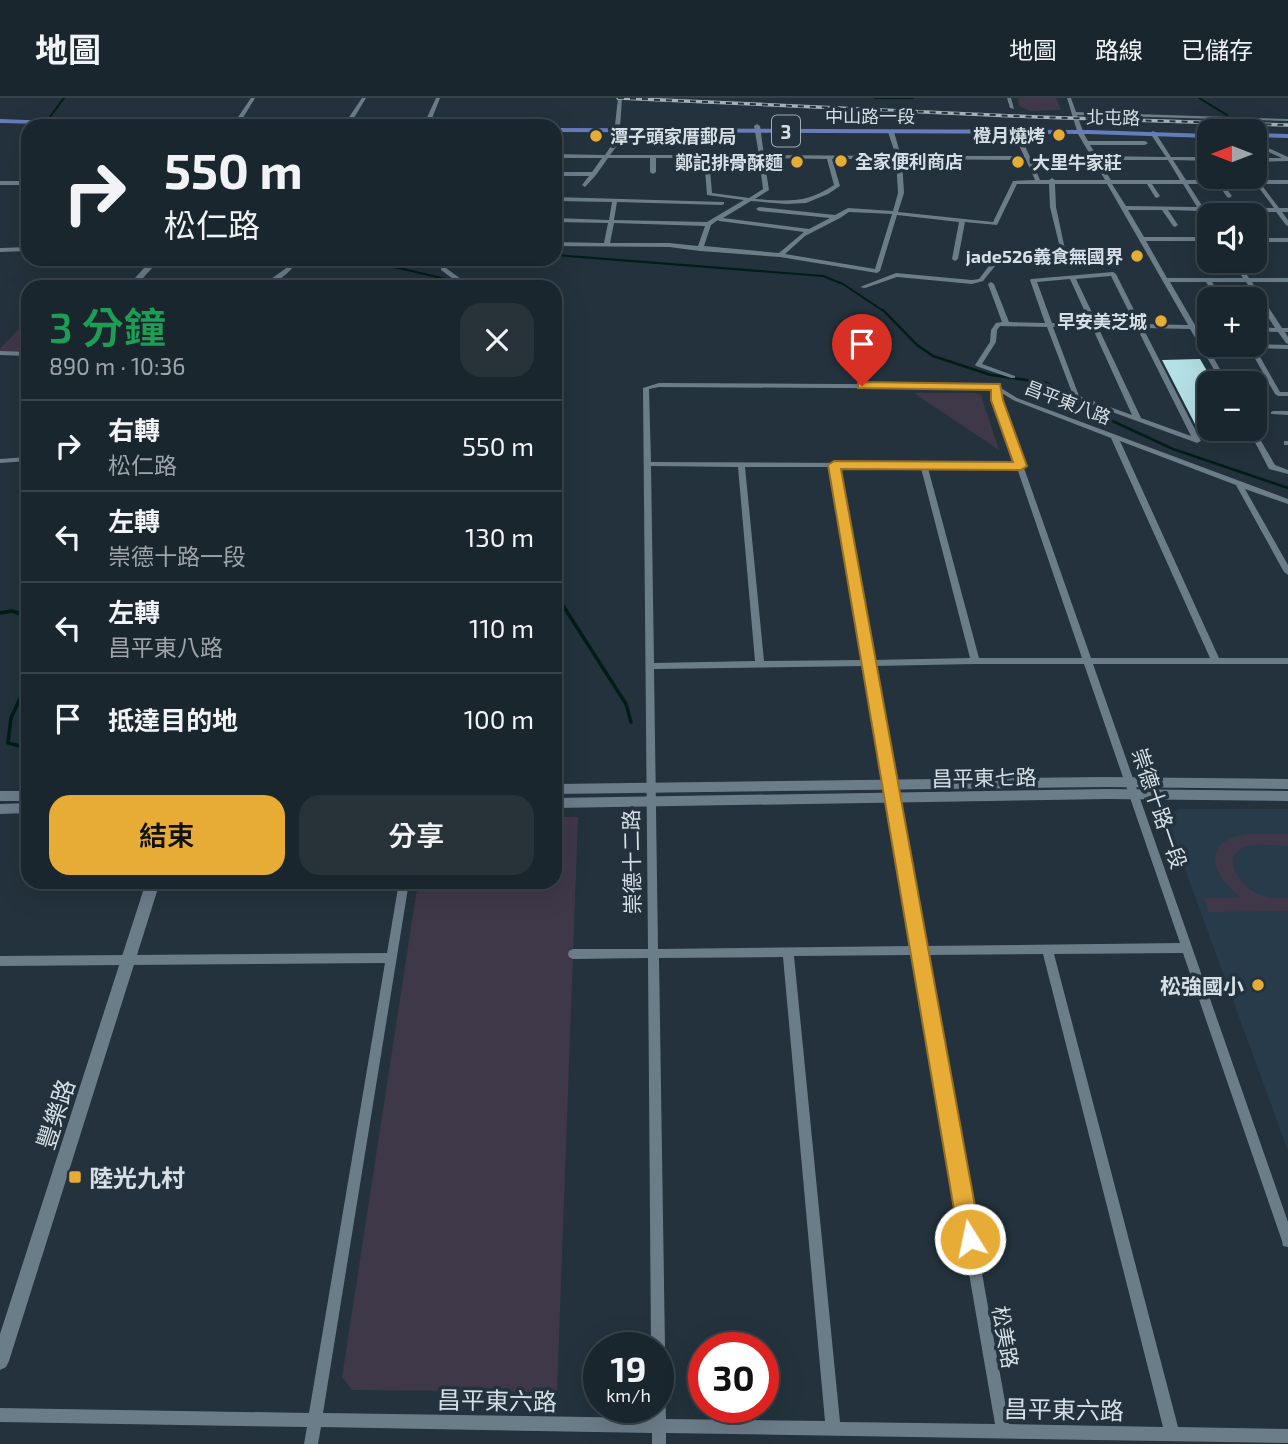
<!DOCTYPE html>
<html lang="zh-TW">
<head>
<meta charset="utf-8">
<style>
	:root { --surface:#1a262d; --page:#273239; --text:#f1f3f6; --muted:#9fa5aa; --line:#384349; --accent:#e6ac36 }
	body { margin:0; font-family:"Exo 2","Noto Sans TC",sans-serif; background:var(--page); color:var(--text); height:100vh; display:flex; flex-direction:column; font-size:26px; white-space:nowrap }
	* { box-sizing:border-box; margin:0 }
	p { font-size:23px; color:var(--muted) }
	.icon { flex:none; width:38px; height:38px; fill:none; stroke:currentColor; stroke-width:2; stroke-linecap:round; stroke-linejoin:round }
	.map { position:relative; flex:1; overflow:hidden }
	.panel { position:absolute; left:21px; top:182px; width:541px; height:609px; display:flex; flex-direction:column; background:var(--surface); border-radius:21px; box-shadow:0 7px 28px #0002,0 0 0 2px var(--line) }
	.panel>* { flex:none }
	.banner { position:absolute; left:21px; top:21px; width:541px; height:147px; border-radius:21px; box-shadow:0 7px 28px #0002,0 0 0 2px var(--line); background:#1a262d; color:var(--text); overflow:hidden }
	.needle { width:46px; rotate:270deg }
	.buttons { position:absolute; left:1197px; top:21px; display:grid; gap:14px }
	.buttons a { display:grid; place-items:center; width:70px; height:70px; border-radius:14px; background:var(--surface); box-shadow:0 7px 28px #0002,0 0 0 2px var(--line); font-size:35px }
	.speed { position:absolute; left:583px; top:1234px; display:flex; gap:14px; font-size:35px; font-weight:700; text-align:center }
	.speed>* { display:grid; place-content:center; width:91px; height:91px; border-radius:50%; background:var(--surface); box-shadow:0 7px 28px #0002,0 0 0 2px var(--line); line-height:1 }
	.speed small { font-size:18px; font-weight:400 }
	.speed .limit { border:10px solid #d22; background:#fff; color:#111 }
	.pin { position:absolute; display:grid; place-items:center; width:60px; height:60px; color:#fff; margin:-72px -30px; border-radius:50% 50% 50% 0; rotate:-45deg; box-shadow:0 0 7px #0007 }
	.pin .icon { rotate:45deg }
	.me { position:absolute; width:77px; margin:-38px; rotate:350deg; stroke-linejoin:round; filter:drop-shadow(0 0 5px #0008) }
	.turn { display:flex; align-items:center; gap:24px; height:147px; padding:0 28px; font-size:32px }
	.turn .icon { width:91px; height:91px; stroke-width:2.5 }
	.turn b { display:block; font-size:49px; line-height:60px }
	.round { display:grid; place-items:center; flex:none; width:74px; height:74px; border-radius:21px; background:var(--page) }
	.overview { display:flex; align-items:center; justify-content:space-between; height:119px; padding:0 28px }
	h1 { font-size:42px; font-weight:600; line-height:52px; color:#1e9e55 }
	.button { display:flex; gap:14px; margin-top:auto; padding:14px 28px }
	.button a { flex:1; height:80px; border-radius:21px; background:var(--accent); color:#111; font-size:28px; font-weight:600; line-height:80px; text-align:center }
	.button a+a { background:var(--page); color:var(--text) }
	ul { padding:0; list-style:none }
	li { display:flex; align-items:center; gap:21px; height:91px; padding:0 28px; border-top:2px solid var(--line) }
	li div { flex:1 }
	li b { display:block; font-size:26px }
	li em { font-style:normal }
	header { display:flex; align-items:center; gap:42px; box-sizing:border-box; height:98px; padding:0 35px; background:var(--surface); border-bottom:2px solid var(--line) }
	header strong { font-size:33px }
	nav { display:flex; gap:38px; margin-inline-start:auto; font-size:24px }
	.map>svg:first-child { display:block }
</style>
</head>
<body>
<header>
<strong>地圖</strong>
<nav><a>地圖</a><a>路線</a><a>已儲存</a></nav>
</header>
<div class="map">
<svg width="1288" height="1346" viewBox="0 0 1288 1346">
	<rect width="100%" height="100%" fill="#23323c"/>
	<!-- built -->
	<polygon fill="#273b4a" points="1178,711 1288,711 1288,1053 1167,722"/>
	<!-- green -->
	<g fill="#3f3849">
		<polygon points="1018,0 1056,0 1061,12 1030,13 1019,8"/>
		<polygon points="28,221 28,255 0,253 0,251"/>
		<polygon points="914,295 974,295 981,297 999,352"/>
		<polygon points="555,719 578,719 557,1294 352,1292 342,1279 418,784 555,784"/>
		<path d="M1247,736h41v12c-12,0 -27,-3 -39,0 -31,7 -11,37 7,47 10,5 21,5 32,5v13l-79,1 -5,-14h37c-28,-22 -43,-57 6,-64z"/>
	</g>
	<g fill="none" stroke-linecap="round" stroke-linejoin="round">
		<!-- stream-far2 -->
		<g stroke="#021d17" stroke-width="2">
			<polyline points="875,0 913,0"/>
			<polyline points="1199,0 1227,17"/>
			<polyline points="48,28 47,23 64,0"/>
			<polyline points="555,157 823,178 843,186 885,214"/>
			<polyline points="360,161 480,189"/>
		</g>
		<!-- stream-far1 -->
		<polyline stroke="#021d17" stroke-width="2.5" points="883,212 917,247 933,258 991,277 1047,285 1056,291 1052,299 1058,306 1082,309 1173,351 1288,390"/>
		<!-- stream -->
		<g stroke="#021d17" stroke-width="3.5">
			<polyline points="555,495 626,606 631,624"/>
			<polyline points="0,515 12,513 24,517 28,526"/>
			<polyline points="28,583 11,620 8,645 28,650"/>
		</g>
	</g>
	<!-- building -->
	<polygon fill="#b5e0e6" points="1200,261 1214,285 1209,285 1209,326 1195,326 1162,262"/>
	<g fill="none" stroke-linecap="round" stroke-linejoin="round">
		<!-- minor -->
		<g fill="#6c7d8a" fill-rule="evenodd">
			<polygon points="251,0 255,0 238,28 232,28"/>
			<polygon points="362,0 366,0 349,28 343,28"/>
			<polygon points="436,0 440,0 429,28 423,28"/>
			<path d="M618,0h4l-3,45 -9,12h149l-5,-29 3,-2 3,2 4,29 132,1 -8,-24 3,-2 3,2 7,24h123l-13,-28 3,-2 3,2 13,29 2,1 -1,1 9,21h9l3,-2 3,2h50l-27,-46 -11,-36h4l5,14 212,7v2l-211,-6 7,19 4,7h57l3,2 -3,2h-55l7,11 69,1 -16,-24 3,-2 2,1 16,25h38v4l-36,-1 13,20h68l2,-2 3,2h29v4h-27l18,24h9v4h-6l6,8v6l-2,-1 -10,-13 -71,-1 4,6v6l-2,-1 -7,-11 -32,-1 10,15 -3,2 -2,-1 -11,-16h-34l16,27h65v4h-63l21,37h76l-11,-17h6l11,17h39v4h-36l30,46h6v4h-3l3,5v7l-2,-1 -8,-11 -23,-1v-4l20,1 -29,-46h-34l11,17h-6l-11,-17h-36l25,43h14v4h-12l31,54h-6l-32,-54 -47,-1 58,113 -4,2 -123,-45 -27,-71 -47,-1 -3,4 -1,12 -14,22 33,12v2h-4l-35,-12 -1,-1 15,-23 1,-12 5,-7 6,-1 -14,-38 3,-2 3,2 15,38 36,1 -15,-43 1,-1 82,-7 3,2 25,50 47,1 -81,-141h-52l1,23 10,47 -8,5 -62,6 -13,16 -11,3 -75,-7 -32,11 -5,-1 36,-14 76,7 7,-1 13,-17 64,-7 5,-3 -11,-45 -1,-23h-32l-20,41 -32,-3 -7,37 -3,2 -3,-2 7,-37 -62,-7 -17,56 -3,2 -97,-16 -80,-6 -31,-4 -114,-1v-4l49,1 4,-20 -53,-1v-4l54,2 3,-18 -57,-1v-4l169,5v2l-2,1 -105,-3 -3,18 93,2 37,-22 -37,-5 -3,-37h-48v14l-3,2 -3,-2v-14h-42l-12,17 -11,12 -3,-2 7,-9h-34v-4h37l10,-14h-47v-4l50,1 8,-12zM709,60h50l4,31 -14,9 -37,-5zM764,60l63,1 7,26c-29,19 -46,16 -79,14l14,-9zM832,61h64l2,34 -5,18 -45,-3 -13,7 -76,-8 -3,2 3,2 71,7 -21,11 -86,-11 28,-17 35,3 20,-1 22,-9 12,-8zM902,61l124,1 9,20 -22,1 -20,41 -95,-10 6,-19zM1098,62h70l12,20h-69zM1112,86h35l8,13 2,1 3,-2 -8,-12h31l14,23 -71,-1zM1188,86h30l9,13 2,1 3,-2 -9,-12h33l18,24 -71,-1zM849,114l43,2 -17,55 -90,-15 20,-18 35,-18zM718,122l1,1 85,11 -25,21 -75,-7 7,-21zM614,125l91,3 -7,20 -29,-3h-59zM1111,178l24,48 -38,-1 -21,-44zM1070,181l20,44h-38l-15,-41zM1053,229h39l40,88 -53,-19zM1098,229l39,1 54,108 -50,-18z"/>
			<polygon points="1007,0 1011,0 1014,11 1010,10"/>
			<polygon points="1255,44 1288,59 1288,63 1255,64 1255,60 1282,60 1255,48"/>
			<rect x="0" y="83" width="28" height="4"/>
			<rect x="1255" y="140" width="33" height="4"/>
			<polygon points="28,149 28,153 0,154 0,150"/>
			<path d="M293,161h6c-7,12 -25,28 -39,28l29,-21z"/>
			<polygon points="441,161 447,161 446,170 461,181 464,189 458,189 456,183 441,172"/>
			<polygon points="1255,246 1288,247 1288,251 1255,250 1280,294 1288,294 1288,298 1278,298 1275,296 1248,248"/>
			<polygon points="0,253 28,254 28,258 0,257"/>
			<path d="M659,285l337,2 21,13 271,101v5l-43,-15 43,76v10l-4,-3 -48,-87 -116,-44 99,217h69v6h-195l195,558v25l-5,-1 -1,-5 -99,-288 -129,1 124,473 110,2v14l-622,-10v11h-14v-11l-331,-6 -3,17h-14l3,-17 -307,-5v-14l309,5 76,-450 -385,3v-10l387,-3 12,-71h10l-86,531 328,5v-11h7v-38l5,2 2,5 1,43 159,2 -42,-464 -124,1 6,390 -2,5 -5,2v-7h-7l-3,-390 -75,1 -4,-2 -1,-3 1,-3 4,-2h75l-5,-561zM659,289l334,2 1,11 21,64 -364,-2 -2,-73zM1000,294l13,8 98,38 99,220h-119l-91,-258zM651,368l87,1 17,194 -101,2zM745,369h86l33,193 -100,1zM838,369l83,1 49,190 -98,2zM928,370h89l65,190h-103zM975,566h109l96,279 -256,3 -50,-280zM865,568l48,280 -255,3 -4,-280zM1043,856l120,473 -154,-3 -84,-469zM914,857l81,469 -155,-2 -46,-466z"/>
			<polygon points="1273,313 1288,313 1288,317 1271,316 1271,314"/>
			<polygon points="1248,331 1254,331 1275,367 1288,372 1288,376 1269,371"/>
			<rect x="1284" y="343" width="4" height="4"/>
			<polygon points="28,359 28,363 0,365 0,361"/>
		</g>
		<!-- tertiary -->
		<g fill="#6c7d8a" fill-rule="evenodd">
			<polygon points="152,161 160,161 135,189 127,189"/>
			<polygon points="1104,679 1288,681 1288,691 1104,689 555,696 555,686"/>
			<polygon points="1108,691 1288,693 1288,703 1108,701 555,710 555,700"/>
			<rect x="0" y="693" width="28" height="10"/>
			<polygon points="28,705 28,715 0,716 0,706"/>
			<polygon points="146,784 160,784 9,1263 6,1269 0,1272 0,1236"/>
		</g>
		<!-- primary -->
		<g fill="#677cbc" fill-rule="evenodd">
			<polygon points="0,21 133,26 137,28 0,25"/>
			<polygon points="555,30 1089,32 1209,36 1209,40 1089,36 555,34"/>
			<polygon points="1255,35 1288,36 1288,40 1255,39"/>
		</g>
		<!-- rail casing -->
		<g stroke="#a5b0b8" stroke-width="3.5">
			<polyline id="rail" points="618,0 1037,19 1288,27"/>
		</g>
		<!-- rail -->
		<use href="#rail" stroke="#23323c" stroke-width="2" stroke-dasharray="6" stroke-linecap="butt"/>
	</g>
	<!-- route -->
	<polygon fill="#e6ac36" stroke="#967023" stroke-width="2" points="862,284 1000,286 1003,302 1027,368 1021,372 841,371 981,1141 977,1149 970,1152 962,1149 959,1141 828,367 834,363 1013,364 991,302 991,292 858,290 858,285"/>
	<!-- markers -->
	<g fill="#e6ac36" stroke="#23323c" stroke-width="2.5">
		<circle cx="1059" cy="37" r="7"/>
		<circle cx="596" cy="38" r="7"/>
		<circle cx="841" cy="63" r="7"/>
		<circle cx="797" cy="64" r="7"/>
		<circle cx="1018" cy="64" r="7"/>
		<circle cx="1137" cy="158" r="7"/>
		<circle cx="1161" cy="223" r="7"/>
		<circle cx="1258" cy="887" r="7"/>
		<rect x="68" y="1072" width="14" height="14" rx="3.5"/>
	</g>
	<g text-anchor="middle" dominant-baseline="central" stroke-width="7" stroke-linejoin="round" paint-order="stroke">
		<!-- far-street labels -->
		<g font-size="18" fill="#d6dfe6" stroke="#23323c">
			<text x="870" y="18">中山路一段</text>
			<text transform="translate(1113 19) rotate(1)">北屯路</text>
			<text transform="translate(1068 304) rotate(21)">昌平東八路</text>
		</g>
		<!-- far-poi labels -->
		<g font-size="18" font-weight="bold" fill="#d6dfe6" stroke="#23323c" text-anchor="end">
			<text x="1045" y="37">橙月燒烤</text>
			<text x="610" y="38" text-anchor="start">潭子頭家厝郵局</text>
			<text x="855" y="63" text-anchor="start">全家便利商店</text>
			<text x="783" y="64">鄭記排骨酥麵</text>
			<text x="1032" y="64" text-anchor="start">大里牛家莊</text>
			<text x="1123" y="158">jade526義食無國界</text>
			<text x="1147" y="223">早安美芝城</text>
		</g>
		<!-- shield labels -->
		<rect fill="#23323c" stroke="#a0abb3" stroke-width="2" x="772" y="17.5" width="28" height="31" rx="5"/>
		<g font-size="19" font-weight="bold" fill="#d6dfe6">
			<text x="786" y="33">3</text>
		</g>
		<!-- street labels -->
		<g font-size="21" fill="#d6dfe6" stroke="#23323c">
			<text transform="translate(984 679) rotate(-1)">昌平東七路</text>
			<text transform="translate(1160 710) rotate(71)">崇德十路一段</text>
			<text transform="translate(631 764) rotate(-91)">崇德十二路</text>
			<text transform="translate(1006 1239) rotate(80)">松美路</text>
		</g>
		<!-- poi labels -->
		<g font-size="21" font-weight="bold" fill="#d6dfe6" stroke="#23323c" text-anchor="end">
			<text x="1244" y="887">松強國小</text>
		</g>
		<!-- near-street labels -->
		<g font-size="24" fill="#d6dfe6" stroke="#23323c">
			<text transform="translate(55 1016) rotate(-72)">豐樂路</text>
			<text transform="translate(497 1302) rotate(1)">昌平東六路</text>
			<text transform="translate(1064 1311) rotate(1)">昌平東六路</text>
		</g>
		<!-- near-poi labels -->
		<g font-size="24" font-weight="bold" fill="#d6dfe6" stroke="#23323c" text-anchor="start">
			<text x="89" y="1079">陸光九村</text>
		</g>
	</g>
</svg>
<div class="buttons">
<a><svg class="needle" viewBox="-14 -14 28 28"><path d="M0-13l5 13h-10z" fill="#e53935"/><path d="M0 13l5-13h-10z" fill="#9fa5aa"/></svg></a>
<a><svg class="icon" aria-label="sound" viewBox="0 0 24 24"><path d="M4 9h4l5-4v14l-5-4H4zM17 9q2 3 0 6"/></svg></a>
<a>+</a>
<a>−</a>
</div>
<div class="speed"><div>19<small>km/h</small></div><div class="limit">30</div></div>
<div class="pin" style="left:862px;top:288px;background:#d93025"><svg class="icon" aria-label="arrive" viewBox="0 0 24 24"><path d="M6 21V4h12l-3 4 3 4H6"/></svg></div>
<svg class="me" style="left:970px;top:1141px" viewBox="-20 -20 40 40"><circle r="17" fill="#e6ac36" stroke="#fff" stroke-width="3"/><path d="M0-11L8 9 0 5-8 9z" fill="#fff"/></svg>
<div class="banner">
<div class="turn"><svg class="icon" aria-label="right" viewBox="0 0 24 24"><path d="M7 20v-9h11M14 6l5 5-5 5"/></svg><div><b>550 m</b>松仁路</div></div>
</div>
<section class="panel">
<div class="overview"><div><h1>3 分鐘</h1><p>890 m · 10:36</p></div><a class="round"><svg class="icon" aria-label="close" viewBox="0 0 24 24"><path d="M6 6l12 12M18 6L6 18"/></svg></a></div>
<ul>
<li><svg class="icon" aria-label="right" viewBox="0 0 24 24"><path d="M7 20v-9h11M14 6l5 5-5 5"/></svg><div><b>右轉</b><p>松仁路</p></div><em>550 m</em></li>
<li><svg class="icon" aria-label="left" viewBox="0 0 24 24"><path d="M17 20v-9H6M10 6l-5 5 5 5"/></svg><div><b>左轉</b><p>崇德十路一段</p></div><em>130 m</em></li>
<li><svg class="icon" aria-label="left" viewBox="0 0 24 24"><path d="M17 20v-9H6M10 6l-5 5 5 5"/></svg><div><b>左轉</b><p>昌平東八路</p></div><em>110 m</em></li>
<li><svg class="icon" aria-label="arrive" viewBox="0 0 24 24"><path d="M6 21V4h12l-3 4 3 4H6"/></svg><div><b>抵達目的地</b></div><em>100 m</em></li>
</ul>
<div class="button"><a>結束</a><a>分享</a></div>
</section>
</div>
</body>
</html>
